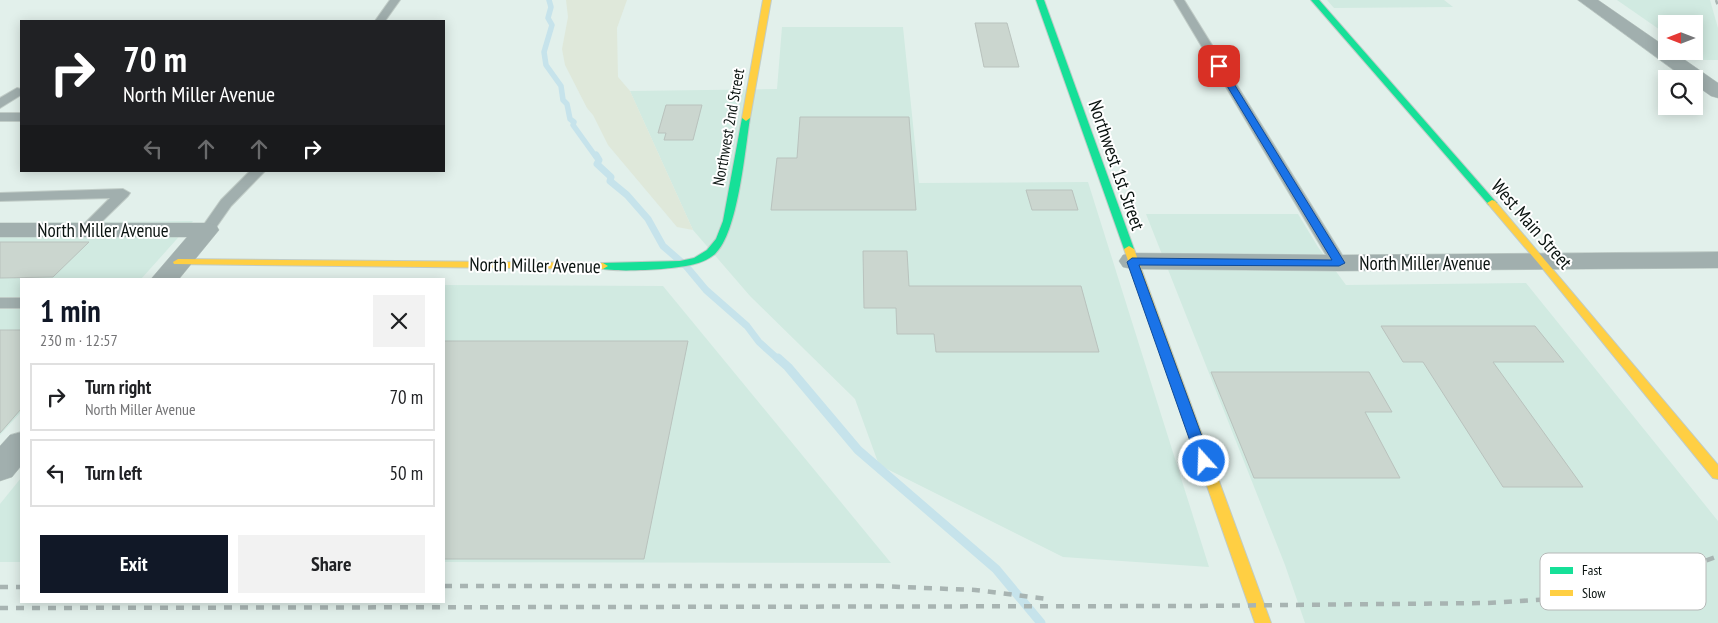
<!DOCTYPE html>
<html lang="en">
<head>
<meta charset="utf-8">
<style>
	:root { --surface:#fff; --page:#f2f2f2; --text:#202124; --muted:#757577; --line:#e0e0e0; --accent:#111827 }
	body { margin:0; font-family:"PT Sans Narrow",sans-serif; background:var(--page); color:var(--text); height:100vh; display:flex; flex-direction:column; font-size:19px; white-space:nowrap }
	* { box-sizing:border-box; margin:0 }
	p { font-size:16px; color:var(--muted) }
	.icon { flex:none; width:28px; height:28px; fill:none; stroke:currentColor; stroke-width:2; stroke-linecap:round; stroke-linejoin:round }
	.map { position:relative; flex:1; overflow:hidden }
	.side { position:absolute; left:20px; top:278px; width:425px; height:325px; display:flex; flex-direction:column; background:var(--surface); border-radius:0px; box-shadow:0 2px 12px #0003 }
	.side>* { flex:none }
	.guide { position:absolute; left:20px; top:20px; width:425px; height:152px; border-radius:0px; box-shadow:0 2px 12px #0003; background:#202124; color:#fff; overflow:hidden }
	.needle { width:32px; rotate:270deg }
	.controls { position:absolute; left:1658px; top:15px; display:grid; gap:10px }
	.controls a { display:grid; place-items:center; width:45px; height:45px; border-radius:0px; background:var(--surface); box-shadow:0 2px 12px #0003; font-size:25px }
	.pin { position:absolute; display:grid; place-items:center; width:42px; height:42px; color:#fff; margin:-21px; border-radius:10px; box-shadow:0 2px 8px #0006 }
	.me { position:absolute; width:55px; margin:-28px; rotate:340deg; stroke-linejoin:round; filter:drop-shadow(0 0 4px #0008) }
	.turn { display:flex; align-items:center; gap:18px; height:105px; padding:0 20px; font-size:22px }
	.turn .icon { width:65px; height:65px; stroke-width:2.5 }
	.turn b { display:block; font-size:35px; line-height:42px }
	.lanes { display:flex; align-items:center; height:48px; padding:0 20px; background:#0003; justify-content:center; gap:25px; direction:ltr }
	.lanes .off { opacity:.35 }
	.round { display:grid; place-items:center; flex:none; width:52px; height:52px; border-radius:0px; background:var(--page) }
	.head { display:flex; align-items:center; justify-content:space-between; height:85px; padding:0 20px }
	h1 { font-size:30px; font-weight:700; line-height:38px; color:var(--accent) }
	.button { display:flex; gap:10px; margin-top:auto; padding:10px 20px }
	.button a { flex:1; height:58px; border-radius:0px; background:var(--accent); color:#fff; font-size:20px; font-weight:700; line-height:58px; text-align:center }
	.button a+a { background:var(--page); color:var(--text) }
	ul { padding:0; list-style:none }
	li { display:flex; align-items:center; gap:15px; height:68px; margin:0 10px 8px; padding:0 10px; border:2px solid var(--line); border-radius:0px }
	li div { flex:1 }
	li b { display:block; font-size:19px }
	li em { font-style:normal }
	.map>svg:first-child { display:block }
</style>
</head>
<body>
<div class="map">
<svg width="1718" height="623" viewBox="0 0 1718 623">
	<rect width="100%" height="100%" fill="#e2f0eb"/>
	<!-- built -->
	<g fill="#d1eae1">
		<polygon points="1327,0 1444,0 1453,7 1334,8"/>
		<polygon points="1617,0 1710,0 1718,28 1718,60 1703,60 1690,51 1694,51 1694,24 1666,24 1666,34"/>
		<polygon points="782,27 903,27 919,183 1088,182 1209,567 1063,557 879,465 855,399 750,296 693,230 630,91 777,89"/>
		<polygon points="1146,214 1298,214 1318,247 1346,285 1526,283 1718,521 1718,623 1305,623 1285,565"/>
		<polygon points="193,221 141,279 21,279 21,412 0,435 0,223"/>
		<polygon points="444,285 663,286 891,563 444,562"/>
		<polygon points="21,478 21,562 0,562 0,504"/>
	</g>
	<!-- green -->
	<polygon fill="#dfe8da" points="566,0 627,0 617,28 618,77 630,91 693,230 677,227 608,145 593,115 587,108 565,65 562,49 568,17"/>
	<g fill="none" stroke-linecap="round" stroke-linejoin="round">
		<!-- stream-far2 -->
		<polyline stroke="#c6e3eb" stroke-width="5.5" points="549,0 551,7 548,18 552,25 544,52 546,65 561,86 563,100 567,104 570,119 574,122 573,125 596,157"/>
		<!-- stream-far1 -->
		<polyline stroke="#c6e3eb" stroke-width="7" points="596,155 599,160 597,164 611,177 610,181 627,195 648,219 663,246 686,266 706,290 747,326 759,342 779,360"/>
		<!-- stream -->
		<polyline stroke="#c6e3eb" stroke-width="9" points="778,358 788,367 858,450 996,569 1041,623"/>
	</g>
	<!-- building -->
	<g fill="#cbd6cf" stroke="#b9c2bd">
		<polygon points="975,23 1007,23 1019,67 984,67"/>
		<polygon points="666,105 702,105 693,140 664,140 666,133 658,133"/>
		<polygon points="800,117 909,117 916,210 771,210 777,158 797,158"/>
		<polygon points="1026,190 1072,190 1078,210 1032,210"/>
		<polygon points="0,242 89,242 53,277 0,278"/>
		<polygon points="863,251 907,251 909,286 1081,286 1099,352 936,352 934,334 897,334 896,308 864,308"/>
		<polygon points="1381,326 1535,326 1564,362 1493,362 1583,487 1503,487 1423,362 1403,362"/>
		<polygon points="0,330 21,330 21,409 0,433"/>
		<polygon points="444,341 688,341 644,559 444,559"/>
		<polygon points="1211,372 1369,372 1392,412 1365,412 1400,478 1254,478"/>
	</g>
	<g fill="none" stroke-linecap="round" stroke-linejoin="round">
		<!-- lane casing -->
		<g stroke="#c0ccc7" stroke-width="2">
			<g id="lane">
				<polygon points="390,0 400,0 385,21 375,21"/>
				<polygon points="1174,0 1184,0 1347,263 1344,266 1334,266 1331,263"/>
				<polygon points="17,88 21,89 21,95 0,108 0,98"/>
				<rect x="0" y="113" width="21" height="8"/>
				<polygon points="250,171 265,171 231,206 212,233 202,233 200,230 221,200"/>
				<polygon points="123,189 130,193 128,196 90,233 80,233 78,230 110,198 0,201 0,193"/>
				<rect x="0" y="298" width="21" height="10"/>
			</g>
		</g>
		<!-- street casing -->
		<g stroke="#c0ccc7" stroke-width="1">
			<g id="street">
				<polygon points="1578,0 1598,0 1666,47 1666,51 1672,51 1718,83 1718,98 1711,96 1694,84 1694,79 1686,79"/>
				<polygon points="0,223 207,223 216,225 219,230 179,279 151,279 187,237 0,237"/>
				<polygon points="1718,252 1718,268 1339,271 1132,269 1123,267 1119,261 1123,255 1132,253 1339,255"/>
				<polygon points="21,432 21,466 12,477 0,481 0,446 10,435"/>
			</g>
		</g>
		<!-- fast casing -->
		<g stroke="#c0ccc7" stroke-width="2">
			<g id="fast">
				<polygon points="1036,0 1044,0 1134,249 1133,251 1129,252 1124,249"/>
				<polygon points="1311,0 1319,0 1495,201 1497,203 1495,205 1489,205"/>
				<path d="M746,115l4,3c-5,32 -12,115 -35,136 -14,12 -36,13 -54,15 -16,1 -48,3 -62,-1l-1,-2 1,-2 4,-1 77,-2 14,-3 13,-8 9,-11 7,-18 19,-103z"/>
			</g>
		</g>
		<!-- slow casing -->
		<g stroke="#c0ccc7" stroke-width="2">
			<g id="slow">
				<polygon points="763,0 771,0 750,118 746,121 742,118"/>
				<polygon points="1492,200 1495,201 1718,465 1718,479 1713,478 1539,264 1489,205 1487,203"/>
				<polygon points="1129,246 1134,249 1271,623 1255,623 1124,249"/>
				<polygon points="178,259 603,263 608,266 603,269 174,264 173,262"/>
			</g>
		</g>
		<!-- lane -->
		<use href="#lane" fill="#a1afae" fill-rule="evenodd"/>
		<!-- street -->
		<use href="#street" fill="#a1afae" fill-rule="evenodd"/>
		<!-- fast -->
		<use href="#fast" fill="#16e098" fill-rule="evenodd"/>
		<!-- slow -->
		<use href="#slow" fill="#ffcf43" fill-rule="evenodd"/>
		<!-- rail-far1 -->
		<polyline stroke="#a8b4b2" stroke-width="2.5" stroke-dasharray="4.5 4.5" stroke-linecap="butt" points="1716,0 1718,6"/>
		<!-- rail -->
		<g stroke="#a8b4b2" stroke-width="4.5" stroke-dasharray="8 8" stroke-linecap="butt">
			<polyline points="444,586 878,586 975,590 1048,599"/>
			<polyline points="0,587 21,587"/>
			<polyline points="0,608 1189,606 1488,603 1552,599 1601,592 1654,580 1718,556"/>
		</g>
	</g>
	<!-- route -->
	<polygon fill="#1a73e8" stroke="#114b97" points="1216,64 1223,66 1345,263 1339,266 1139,265 1211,461 1209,464 1204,466 1199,464 1197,461 1127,262 1132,258 1332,260 1215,66"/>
	<g text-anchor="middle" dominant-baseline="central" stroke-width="4" stroke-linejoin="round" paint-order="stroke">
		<!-- far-street labels -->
		<g font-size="16" fill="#0a1310" stroke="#fff">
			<text transform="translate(728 127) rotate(-80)">Northwest 2nd Street</text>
		</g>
		<!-- street labels -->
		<g font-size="19" fill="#0a1310" stroke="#fff">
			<text transform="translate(1117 165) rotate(71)">Northwest 1st Street</text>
			<text transform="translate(1532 224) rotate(49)">West Main Street</text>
			<text x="103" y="230">North Miller Avenue</text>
			<text x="1425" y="263">North Miller Avenue</text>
			<text transform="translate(535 265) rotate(1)">North Miller Avenue</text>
		</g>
	</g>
	<!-- legend -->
	<rect x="1540" y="553" width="166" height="57" rx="8" fill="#fff" stroke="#b6b8b7" stroke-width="1"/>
	<rect x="1550" y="567" width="23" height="7" fill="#16e098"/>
	<rect x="1550" y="590" width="23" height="6" fill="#ffcf43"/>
	<g font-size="14" fill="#0a1310">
		<text x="1582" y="575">Fast</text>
		<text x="1582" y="598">Slow</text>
	</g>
</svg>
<div class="controls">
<a><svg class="needle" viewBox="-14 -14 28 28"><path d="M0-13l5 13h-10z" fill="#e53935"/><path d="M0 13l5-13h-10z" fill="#757577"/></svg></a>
<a><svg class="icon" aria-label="search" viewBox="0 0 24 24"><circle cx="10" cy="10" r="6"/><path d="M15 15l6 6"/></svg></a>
</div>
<div class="pin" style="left:1219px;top:66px;background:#d93025"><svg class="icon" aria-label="arrive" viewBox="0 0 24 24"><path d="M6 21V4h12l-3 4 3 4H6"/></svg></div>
<svg class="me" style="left:1204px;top:461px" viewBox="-20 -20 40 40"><circle r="17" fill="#1a73e8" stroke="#fff" stroke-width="3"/><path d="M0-11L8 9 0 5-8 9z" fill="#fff"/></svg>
<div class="guide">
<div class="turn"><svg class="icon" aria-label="right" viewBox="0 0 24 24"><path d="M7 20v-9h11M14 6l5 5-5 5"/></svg><div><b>70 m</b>North Miller Avenue</div></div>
<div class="lanes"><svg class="icon off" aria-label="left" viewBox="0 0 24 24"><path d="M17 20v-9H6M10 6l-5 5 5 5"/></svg><svg class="icon off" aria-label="ahead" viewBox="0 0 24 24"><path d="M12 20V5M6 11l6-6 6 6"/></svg><svg class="icon off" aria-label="ahead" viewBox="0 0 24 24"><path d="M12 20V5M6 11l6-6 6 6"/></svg><svg class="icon" aria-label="right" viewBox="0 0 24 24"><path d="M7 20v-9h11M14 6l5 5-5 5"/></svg></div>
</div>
<section class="side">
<div class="head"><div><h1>1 min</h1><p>230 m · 12:57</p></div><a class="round"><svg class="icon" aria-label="close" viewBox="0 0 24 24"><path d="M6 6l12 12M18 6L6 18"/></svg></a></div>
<ul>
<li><svg class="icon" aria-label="right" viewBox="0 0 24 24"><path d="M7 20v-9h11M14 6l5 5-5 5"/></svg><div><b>Turn right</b><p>North Miller Avenue</p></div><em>70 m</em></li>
<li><svg class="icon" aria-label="left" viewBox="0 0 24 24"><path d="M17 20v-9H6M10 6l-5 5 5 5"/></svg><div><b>Turn left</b></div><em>50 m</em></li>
</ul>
<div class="button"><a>Exit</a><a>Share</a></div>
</section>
</div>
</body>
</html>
